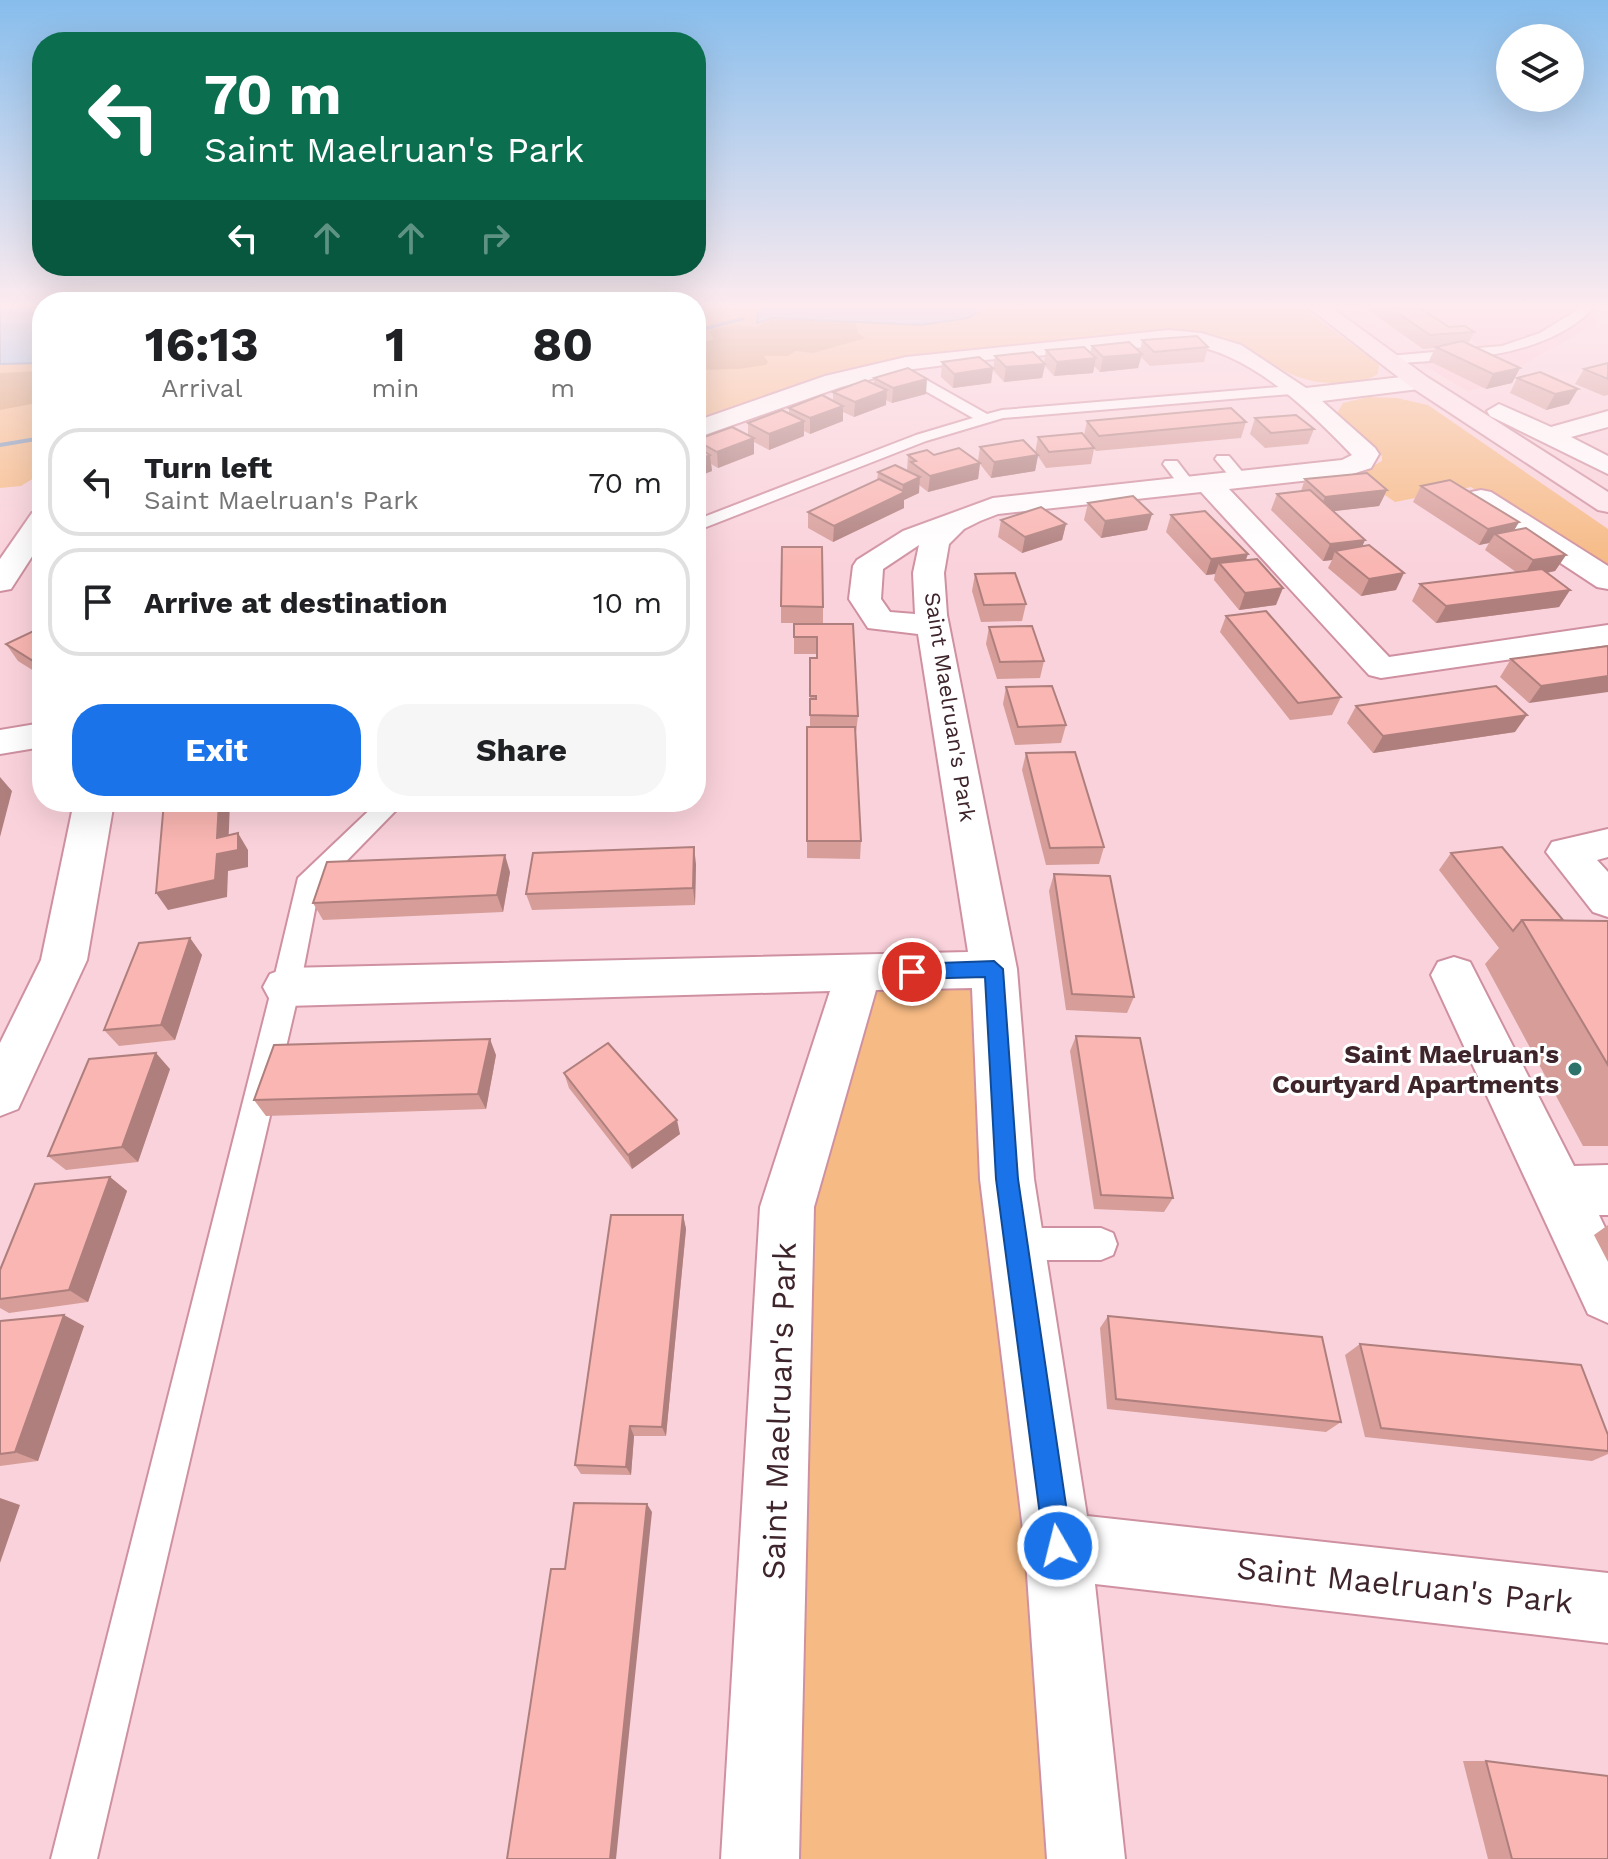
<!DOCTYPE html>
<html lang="en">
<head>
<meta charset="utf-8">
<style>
	:root { --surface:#fff; --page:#f6f6f6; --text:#202124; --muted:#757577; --line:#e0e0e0; --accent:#1a73e8 }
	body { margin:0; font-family:"Work Sans",sans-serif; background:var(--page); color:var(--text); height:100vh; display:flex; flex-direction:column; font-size:30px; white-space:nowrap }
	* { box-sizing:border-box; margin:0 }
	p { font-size:26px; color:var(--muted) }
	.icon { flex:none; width:44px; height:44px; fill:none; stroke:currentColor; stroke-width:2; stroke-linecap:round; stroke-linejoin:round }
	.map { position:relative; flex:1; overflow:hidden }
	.drawer { position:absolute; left:32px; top:292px; width:674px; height:520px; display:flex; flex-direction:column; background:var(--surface); border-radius:32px; box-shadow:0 8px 32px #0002 }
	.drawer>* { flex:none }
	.top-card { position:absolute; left:32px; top:32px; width:674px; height:244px; border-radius:32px; box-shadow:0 8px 32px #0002; background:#0b6e4f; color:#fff; overflow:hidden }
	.buttons { position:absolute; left:1496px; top:24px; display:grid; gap:16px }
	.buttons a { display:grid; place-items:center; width:88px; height:88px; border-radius:50%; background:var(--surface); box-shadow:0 8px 32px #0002; font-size:40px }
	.pin { position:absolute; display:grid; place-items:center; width:68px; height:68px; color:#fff; margin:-34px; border:4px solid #fff; border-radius:50%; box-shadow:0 2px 8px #0007 }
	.me { position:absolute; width:88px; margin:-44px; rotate:352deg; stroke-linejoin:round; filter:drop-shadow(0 0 6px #0008) }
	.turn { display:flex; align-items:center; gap:28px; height:168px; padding:0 40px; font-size:36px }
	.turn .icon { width:104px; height:104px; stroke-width:2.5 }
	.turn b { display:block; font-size:56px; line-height:68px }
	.lanes { display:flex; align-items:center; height:76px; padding:0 40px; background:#0003; justify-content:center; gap:40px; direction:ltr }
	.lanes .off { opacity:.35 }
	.eta { display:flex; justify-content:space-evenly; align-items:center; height:136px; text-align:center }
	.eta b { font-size:48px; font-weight:700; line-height:56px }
	.action { display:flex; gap:16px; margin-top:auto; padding:16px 40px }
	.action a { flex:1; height:92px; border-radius:32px; background:var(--accent); color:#fff; font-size:32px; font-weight:700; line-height:92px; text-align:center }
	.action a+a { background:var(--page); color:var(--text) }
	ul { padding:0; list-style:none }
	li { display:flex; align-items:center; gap:24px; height:108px; margin:0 16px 12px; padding:0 24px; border:4px solid var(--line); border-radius:32px }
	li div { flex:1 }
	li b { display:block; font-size:30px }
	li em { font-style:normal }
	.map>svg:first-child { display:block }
</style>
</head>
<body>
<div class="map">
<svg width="1608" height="1859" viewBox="0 0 1608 1859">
	<rect width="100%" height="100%" fill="#fad2db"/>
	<!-- built -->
	<polygon fill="#fec2d0" points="1421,307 1599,307 1594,313 1598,322 1504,376 1514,380 1468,391 1406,355 1484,349"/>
	<!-- green -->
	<g fill="#f6ba84">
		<polygon points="0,307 42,307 42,473 21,486 0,488"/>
		<path d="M696,307h605l78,57 -1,10c-9,6 -19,7 -30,8 -58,7 -80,-27 -129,-44 -20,-7 -41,-7 -62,-6l-265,28 -78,21 -118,41z"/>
		<polygon points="1368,397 1397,398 1428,405 1608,529 1608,578 1471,487 1395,502 1356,475 1382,461 1382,456 1343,423 1337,413 1343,403"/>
		<polygon points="994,969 1082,1859 760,1859 787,1207 858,974"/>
	</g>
	<!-- forest -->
	<g fill="#d79c65">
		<polygon points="773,318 845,320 856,324 858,333 866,338 813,353 795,351 788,356 764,356 768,362 766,365 738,369 696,370 696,345 714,339 708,331 733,325 757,327"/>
		<polygon points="42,371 42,402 0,410 0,373"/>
	</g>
	<!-- water -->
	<g fill="#95caf3" stroke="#7b98b7" stroke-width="2">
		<polygon points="0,307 42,307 42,363 0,364"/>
		<polygon points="758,307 987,307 968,318 921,325 773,318 757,323"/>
	</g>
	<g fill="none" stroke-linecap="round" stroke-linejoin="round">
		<!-- stream -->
		<g fill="#7b98b7" fill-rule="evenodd">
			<polygon points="743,317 745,320 696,333 696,329"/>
			<polygon points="42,436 42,440 0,447 0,443"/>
		</g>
		<!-- lane casing -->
		<g stroke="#cf91a1" stroke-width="4">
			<g id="lane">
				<path d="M1582,307l12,1c-54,53 -135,50 -205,56l-7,-4 7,-4 113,-10 38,-13z"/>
				<polygon points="890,365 900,365 987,414 1002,410 1291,386 1298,390 1291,394 1003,418 926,441 696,531 696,520 916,435 973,418 890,371"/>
				<polygon points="1217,456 1229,456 1250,481 1248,484 1236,484 1215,459"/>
				<polygon points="1165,461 1177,461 1197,487 1195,490 1183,490 1163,464"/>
				<polygon points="378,802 404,802 319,889 300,987 97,1859 51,1859 272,987 298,878"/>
				<polygon points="1016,1228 1101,1228 1113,1233 1117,1244 1113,1255 1101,1260 1016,1260 1004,1255 1000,1244 1004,1233"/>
			</g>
		</g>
		<!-- street casing -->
		<g stroke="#cf91a1" stroke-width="4">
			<g id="street">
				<path d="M1169,330l32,3 40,12 65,43 113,-13 12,7 -12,7 -97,12 53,47 4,6 -8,14 -25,8 -117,13 160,168 219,-32v20l-227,33 -12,-3 -168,-183 -203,22 -18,7 -16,8 -15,15 -5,29 3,42 70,354 17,210 53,337 521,57v70l-513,-59 30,275h-78l-22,-313 -45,-367 -8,-191 -96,2 -62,217 -15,652h-78l39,-652 70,-216 -544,15 -16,-6 -7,-13 7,-13 16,-6 682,-16 -50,-318 -50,-6 -19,-29 4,-33 4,-6 46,-29 90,-33 349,-38 10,-5c-43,-45 -102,-103 -167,-111l-201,16 -78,10 -65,17 -145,51v-17l129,-45 81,-19zM919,545l-6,28 2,41 -25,-2 -9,-13 2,-30z"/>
				<polygon points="1499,404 1551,427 1608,411 1608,427 1571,437 1608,456 1608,474 1490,416 1487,411"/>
				<polygon points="1481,490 1491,492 1608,566 1608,589 1597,587 1471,504 1467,498 1471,492"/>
				<polygon points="42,510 42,541 11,589 0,591 0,559 32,513"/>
				<polygon points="42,723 42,747 0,754 0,730"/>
				<polygon points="74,802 114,802 87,960 18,1109 0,1116 0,1043 41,960"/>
				<polygon points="1608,829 1608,857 1597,860 1608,872 1608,917 1593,912 1546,852 1552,842"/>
				<polygon points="1454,957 1470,962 1574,1166 1608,1165 1608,1215 1599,1215 1608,1234 1608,1323 1588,1314 1431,975 1438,962"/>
			</g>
		</g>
		<!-- secondary casing -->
		<g stroke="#cf91a1" stroke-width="4">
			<polygon id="secondary" points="1308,307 1331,307 1427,377 1608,492 1608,512 1598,510 1411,387"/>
		</g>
		<!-- lane -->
		<use href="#lane" fill="#fff" fill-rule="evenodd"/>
		<!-- street -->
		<use href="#street" fill="#fff" fill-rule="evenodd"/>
		<!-- secondary -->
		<use href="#secondary" fill="#fee8ee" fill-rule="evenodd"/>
	</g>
	<!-- wall -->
	<g fill="#d69d99">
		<polygon points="1364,307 1418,307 1449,327 1474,332 1468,344 1520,368 1512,383 1486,389 1429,361 1435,348 1423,349"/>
		<polygon points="1142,340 1208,347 1204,362 1150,366 1141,357 1138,368 1100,372 1094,366 1093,373 1054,376 1045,366 1042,378 1004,382 993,370 995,356 1044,362 1046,350 1090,352 1092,346 1140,352"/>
		<polygon points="942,362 993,368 991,383 953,388 941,377"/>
		<polygon points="1608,363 1608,395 1604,396 1575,384 1584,369"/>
		<polygon points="1540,372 1569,404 1546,410 1510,393 1517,378"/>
		<polygon points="874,378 926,394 892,403 886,400 886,405 854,417 843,412 843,421 810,434 804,431 804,436 769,450 754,442 754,454 718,468 711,464 712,471 696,477 696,440 748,435 748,423 789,414 789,408 833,401 833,392 874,384"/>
		<polygon points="1255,418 1314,429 1308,444 1265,448 1250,434"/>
		<polygon points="1087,421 1246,422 1241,438 1096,451 1094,449 1091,464 1046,468 1038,456 1035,471 991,478 980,464 978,479 928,492 919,485 919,493 904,500 904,508 833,542 808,528 808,512 877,480 878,472 907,470 908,455 934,455 978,461 980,447 1035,453 1038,437 1084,435"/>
		<polygon points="1305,479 1387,490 1379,506 1333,511 1396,590 1361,596 1328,568 1332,560 1323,561 1271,510 1277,494 1301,491"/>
		<polygon points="1421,486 1519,522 1514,530 1566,555 1555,571 1547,573 1570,590 1559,607 1436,623 1412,601 1420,584 1516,572 1485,550 1489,543 1479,545 1413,502"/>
		<polygon points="1088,503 1152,514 1147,530 1101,538 1084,520"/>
		<polygon points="1171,515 1246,560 1276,605 1239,610 1214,580 1215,574 1206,575 1166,532"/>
		<polygon points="1001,520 1066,524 1062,540 1022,553 998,537"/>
		<polygon points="975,574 1026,604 1022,621 981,622 972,591"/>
		<polygon points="42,586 42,608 35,598"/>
		<polygon points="781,606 823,607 823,623 781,623"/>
		<polygon points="1226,616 1341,697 1332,715 1290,720 1220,632"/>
		<polygon points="794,624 853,624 858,716 856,733 861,841 860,859 807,858 807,727 810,727 810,658 816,658 816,654 794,654"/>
		<polygon points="42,627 42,676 18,661 6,644"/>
		<polygon points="989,627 1044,661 1040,678 997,679 986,644"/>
		<polygon points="1608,646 1529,703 1500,677 1511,659"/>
		<polygon points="1006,687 1066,725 1061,743 1015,745 1003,704"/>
		<polygon points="1356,706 1515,732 1373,753 1347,723"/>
		<polygon points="1026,753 1104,847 1099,864 1046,865 1022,770"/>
		<polygon points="1451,853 1563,920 1608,921 1608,1146 1583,1146 1485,964 1499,948 1439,870"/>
		<polygon points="696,864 695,905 532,910 526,894"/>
		<polygon points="510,872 503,912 323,920 313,903"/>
		<polygon points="1054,874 1134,997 1127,1013 1066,1010 1049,891"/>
		<polygon points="190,938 202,955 175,1040 119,1046 104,1030"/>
		<polygon points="1076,1036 1173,1198 1164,1212 1094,1209 1070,1051"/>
		<polygon points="496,1055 486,1109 266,1116 254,1100"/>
		<polygon points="170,1069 138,1162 66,1170 48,1156"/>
		<polygon points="564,1073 680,1134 632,1169 569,1088"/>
		<polygon points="110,1177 127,1191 88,1302 9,1313 0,1308 0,1299"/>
		<polygon points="683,1215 686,1229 666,1436 634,1436 631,1475 581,1474 575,1465"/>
		<polygon points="1608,1225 1608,1262 1594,1235"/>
		<polygon points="1108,1316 1341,1422 1326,1432 1107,1409 1100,1328"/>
		<polygon points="0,1321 84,1326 38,1461 0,1466"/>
		<polygon points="1360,1344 1608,1435 1608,1454 1592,1461 1365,1437 1345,1355"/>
		<polygon points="1463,1761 1486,1761 1608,1859 1488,1859"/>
	</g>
	<!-- shaded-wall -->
	<g fill="#ae7f7d">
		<polygon points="1142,354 1138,368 1100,372 1103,357"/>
		<polygon points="1096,358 1093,373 1054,376 1057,362"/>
		<polygon points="1045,364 1042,378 1004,382 1006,367"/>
		<polygon points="993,368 991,383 953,388 954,374"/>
		<polygon points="1520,368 1512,383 1486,389 1493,374"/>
		<polygon points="927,379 926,394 892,403 893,388"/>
		<polygon points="1578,389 1569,404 1546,410 1555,394"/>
		<polygon points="887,390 886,405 854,417 855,402"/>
		<polygon points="843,406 843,421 810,434 810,418"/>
		<polygon points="804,421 804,436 769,450 769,434"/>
		<polygon points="754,438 754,454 718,468 717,452"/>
		<polygon points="710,455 712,471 696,477 696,461"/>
		<polygon points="1038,455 1035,471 991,478 994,462"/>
		<polygon points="980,463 978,479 928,492 930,476"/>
		<polygon points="920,477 919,493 904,500 904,508 833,542 834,526 902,493 903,485"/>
		<polygon points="1387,490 1379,506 1318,513 1325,497"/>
		<polygon points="1152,514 1147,530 1101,538 1105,521"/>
		<polygon points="1519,522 1509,539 1495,534 1489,543 1479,545 1488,529"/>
		<polygon points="1066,524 1062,540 1022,553 1025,537"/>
		<polygon points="1365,540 1358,557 1335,551 1332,560 1323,561 1330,544"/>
		<polygon points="1248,554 1242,571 1219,563 1215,574 1206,575 1211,559"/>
		<polygon points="1566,555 1555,571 1523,577 1533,560"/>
		<polygon points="1404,573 1396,590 1361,596 1369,579"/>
		<polygon points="1283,588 1276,605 1239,610 1245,593"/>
		<polygon points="1570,590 1559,607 1436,623 1446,606"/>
		<polygon points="1608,676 1608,692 1529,703 1541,686"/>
		<polygon points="1527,715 1515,732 1373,753 1383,736"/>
		<polygon points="0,777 12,791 0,837"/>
		<polygon points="219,802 230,802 228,852 238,833 248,850 248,867 228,871 227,897 168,910 156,893 217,854"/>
		<polygon points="694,847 696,864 695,905 693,888"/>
		<polygon points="505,855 510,872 503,912 497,895"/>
		<polygon points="190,938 202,955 175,1040 161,1025"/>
		<polygon points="490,1039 496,1055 486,1109 478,1094"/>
		<polygon points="156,1053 170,1069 138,1162 122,1147"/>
		<polygon points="677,1120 680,1134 632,1169 628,1155"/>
		<polygon points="110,1177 127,1191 88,1302 69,1290"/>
		<polygon points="683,1215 686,1229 666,1436 662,1427"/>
		<polygon points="64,1315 84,1326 38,1461 15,1452"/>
		<polygon points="630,1426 634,1436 631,1475 626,1467"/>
		<polygon points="0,1498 20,1505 0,1563"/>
		<polygon points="647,1504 652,1512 616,1859 610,1859"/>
	</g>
	<!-- building -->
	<g fill="#f9b6b2" stroke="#ae7f7d" stroke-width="2">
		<polygon points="1389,307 1418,307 1449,327 1465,326 1474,332 1430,335"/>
		<polygon points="1197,336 1208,347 1154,352 1142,340"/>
		<polygon points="1462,341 1520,368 1493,374 1436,347"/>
		<polygon points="1129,342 1142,354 1103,357 1092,346"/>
		<polygon points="1084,347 1096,358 1057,362 1046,350"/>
		<polygon points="1033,352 1045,364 1006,367 995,356"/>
		<polygon points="979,357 993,368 954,374 942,362"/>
		<polygon points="1608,363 1608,379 1584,369"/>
		<polygon points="908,368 927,379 893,388 874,378"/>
		<polygon points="1540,372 1578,389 1555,394 1517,378"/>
		<polygon points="865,380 887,390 855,402 833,392"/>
		<polygon points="822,395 843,406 810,418 789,408"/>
		<polygon points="1231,408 1246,422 1099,436 1087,421"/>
		<polygon points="782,410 804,421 769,434 748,423"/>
		<polygon points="1296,415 1314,429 1271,433 1255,418"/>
		<polygon points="732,427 754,438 717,452 696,440"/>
		<polygon points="1082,433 1094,448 1049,452 1038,437"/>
		<polygon points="1023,440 1038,455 994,462 980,447"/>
		<polygon points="696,447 710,455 696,461"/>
		<polygon points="959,448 980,463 930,476 911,462 916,461 908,455 927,450 934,455"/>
		<polygon points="895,465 920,477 903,485 878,472"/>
		<polygon points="1367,473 1387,490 1325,497 1305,479"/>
		<polygon points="879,479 905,492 834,526 808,512"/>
		<polygon points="1450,480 1519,522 1488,529 1421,486"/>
		<polygon points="1310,490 1365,540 1330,544 1277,494"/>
		<polygon points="1133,496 1152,514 1105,521 1088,503"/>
		<polygon points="1041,507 1066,524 1025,537 1001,520"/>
		<polygon points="1205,511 1248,554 1211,559 1171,515"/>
		<polygon points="1526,528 1566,555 1533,560 1495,534"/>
		<polygon points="1369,545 1404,573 1369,579 1335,551"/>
		<polygon points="782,547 822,547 823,607 781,606"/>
		<polygon points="1257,559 1283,588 1245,593 1219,563"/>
		<polygon points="1542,569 1570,590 1446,606 1420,584"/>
		<polygon points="1015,573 1026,604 984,605 975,574"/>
		<polygon points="42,586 42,597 35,598"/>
		<polygon points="1266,611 1341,697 1298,703 1226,616"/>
		<polygon points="794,624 853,624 858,716 810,715 810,699 816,699 816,696 810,696 810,658 817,658 817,637 794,637"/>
		<polygon points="1032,626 1044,661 1000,662 989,627"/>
		<polygon points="42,627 42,662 38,664 6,644"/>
		<polygon points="1608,646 1608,676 1541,686 1511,659"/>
		<polygon points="1052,686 1066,725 1018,727 1006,687"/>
		<polygon points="1496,686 1527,715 1383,736 1356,706"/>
		<polygon points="807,727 855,727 861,841 807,841"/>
		<polygon points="1075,752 1104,847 1050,848 1026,753"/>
		<polygon points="164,802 219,802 217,838 238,833 238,850 217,854 215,880 156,893"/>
		<polygon points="694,847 693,888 526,894 533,853"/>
		<polygon points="1502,847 1563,920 1522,920 1513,931 1451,853"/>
		<polygon points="505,855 497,895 313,903 327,862"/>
		<polygon points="1054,874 1110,876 1134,997 1072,994"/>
		<polygon points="1522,920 1608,921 1608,1065"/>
		<polygon points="190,938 161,1025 104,1030 139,943"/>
		<polygon points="1076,1036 1140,1038 1173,1198 1101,1195"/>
		<polygon points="490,1039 478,1094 254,1100 274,1045"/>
		<polygon points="608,1043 677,1120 628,1155 564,1073"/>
		<polygon points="156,1053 122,1147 48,1156 89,1059"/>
		<polygon points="110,1177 69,1290 0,1299 0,1270 35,1184"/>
		<polygon points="611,1215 683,1215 662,1427 630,1426 626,1467 575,1465"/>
		<polygon points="64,1315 15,1452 0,1454 0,1321"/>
		<polygon points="1108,1316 1322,1337 1341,1422 1116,1399"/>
		<polygon points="1360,1344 1581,1365 1608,1435 1608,1451 1381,1428"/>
		<polygon points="574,1503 647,1504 610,1859 507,1859 551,1569 565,1569"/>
		<polygon points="1486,1761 1608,1776 1608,1859 1512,1859"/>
	</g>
	<!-- sky -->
	<linearGradient id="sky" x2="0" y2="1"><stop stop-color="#87bdec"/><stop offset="0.54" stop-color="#fdebef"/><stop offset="1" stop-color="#fdebef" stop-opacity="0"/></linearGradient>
	<rect width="1608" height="567" fill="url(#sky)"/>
	<!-- route -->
	<polygon fill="#1a73e8" stroke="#114b97" stroke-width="2" points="994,961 1003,969 1018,1179 1072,1546 1068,1555 1058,1559 1048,1555 1044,1546 996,1179 985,977 912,979 903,972 912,964"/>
	<!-- markers -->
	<circle fill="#2d7369" stroke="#fff" stroke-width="3" cx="1575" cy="1069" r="8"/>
	<g text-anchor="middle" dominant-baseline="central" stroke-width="6" stroke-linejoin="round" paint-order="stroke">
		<!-- far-street labels -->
		<g font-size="22" fill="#3e252b" stroke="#fff">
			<text transform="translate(950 707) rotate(81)">Saint Maelruan's Park</text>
		</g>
		<!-- poi labels -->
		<g font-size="26" font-weight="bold" fill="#3e252b" stroke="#fff" text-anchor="end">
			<text x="1559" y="1054">Saint Maelruan's<tspan x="1559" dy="30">Courtyard Apartments</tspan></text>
		</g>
		<!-- near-street labels -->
		<g font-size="32" fill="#3e252b" stroke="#fff">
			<text transform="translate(779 1411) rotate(-88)">Saint Maelruan's Park</text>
			<text transform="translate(1405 1585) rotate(6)">Saint Maelruan's Park</text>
		</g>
	</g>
</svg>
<div class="buttons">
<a><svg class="icon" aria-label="layers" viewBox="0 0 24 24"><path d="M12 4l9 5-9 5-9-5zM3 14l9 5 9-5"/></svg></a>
</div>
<div class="pin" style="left:912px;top:972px;background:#d93025"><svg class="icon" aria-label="arrive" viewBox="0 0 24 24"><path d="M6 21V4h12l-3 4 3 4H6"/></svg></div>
<svg class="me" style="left:1058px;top:1546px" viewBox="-20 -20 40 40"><circle r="17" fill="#1a73e8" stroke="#fff" stroke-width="3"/><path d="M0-11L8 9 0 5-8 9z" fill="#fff"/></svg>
<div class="top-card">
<div class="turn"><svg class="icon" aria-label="left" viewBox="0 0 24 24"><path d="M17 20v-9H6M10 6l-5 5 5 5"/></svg><div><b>70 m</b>Saint Maelruan's Park</div></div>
<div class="lanes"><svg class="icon" aria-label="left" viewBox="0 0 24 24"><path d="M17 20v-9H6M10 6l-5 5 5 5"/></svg><svg class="icon off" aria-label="ahead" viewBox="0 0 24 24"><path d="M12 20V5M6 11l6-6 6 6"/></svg><svg class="icon off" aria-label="ahead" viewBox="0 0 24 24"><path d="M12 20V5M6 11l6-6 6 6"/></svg><svg class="icon off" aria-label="right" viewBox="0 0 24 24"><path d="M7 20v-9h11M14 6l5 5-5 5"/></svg></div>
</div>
<section class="drawer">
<div class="eta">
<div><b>16:13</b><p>Arrival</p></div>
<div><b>1</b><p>min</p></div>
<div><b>80</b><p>m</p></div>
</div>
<ul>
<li><svg class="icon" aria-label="left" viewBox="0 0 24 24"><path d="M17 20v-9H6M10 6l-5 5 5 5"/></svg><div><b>Turn left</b><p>Saint Maelruan's Park</p></div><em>70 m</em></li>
<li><svg class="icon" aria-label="arrive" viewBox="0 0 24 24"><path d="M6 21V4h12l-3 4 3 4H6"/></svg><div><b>Arrive at destination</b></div><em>10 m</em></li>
</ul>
<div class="action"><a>Exit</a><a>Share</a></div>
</section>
</div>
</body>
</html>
